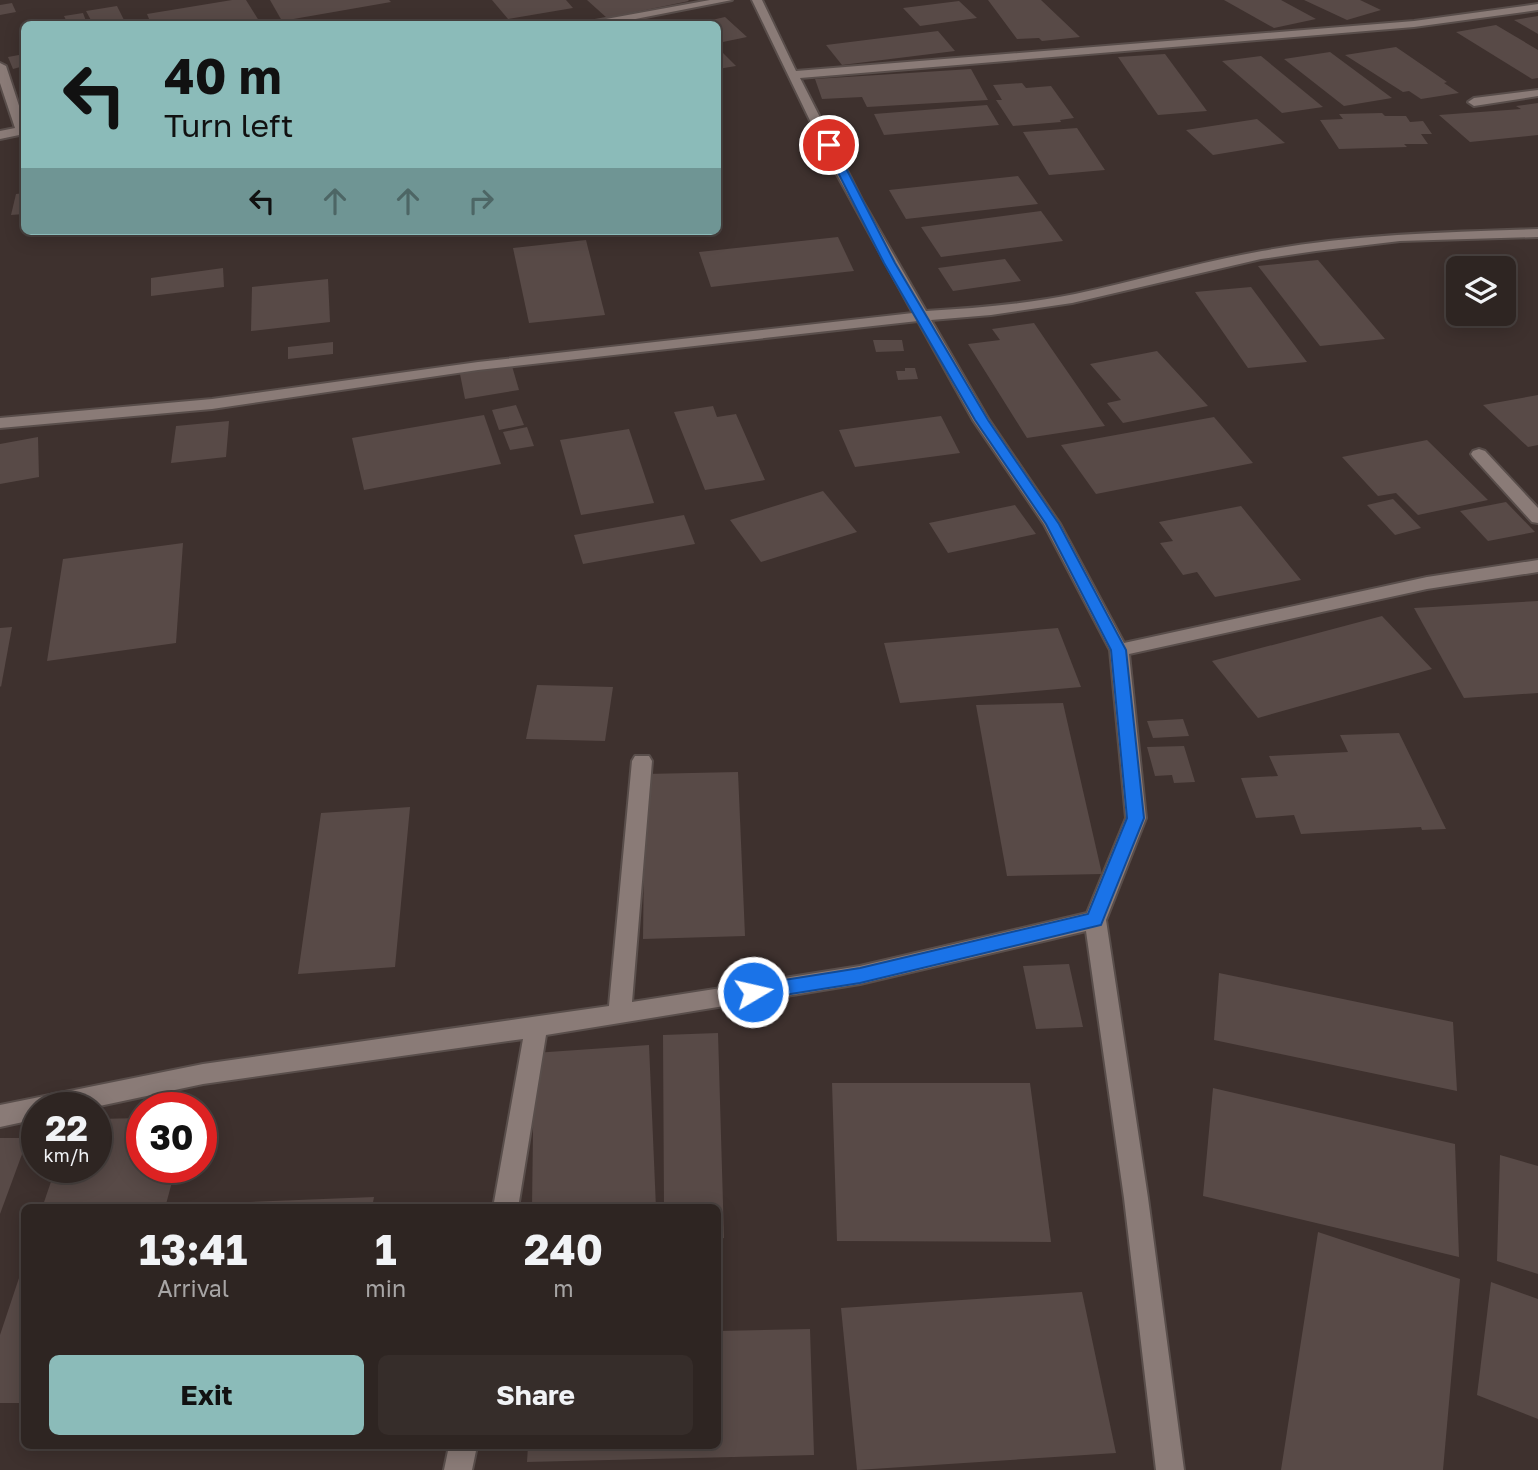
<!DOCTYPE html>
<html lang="en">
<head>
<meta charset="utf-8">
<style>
	:root { --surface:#2e2522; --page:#362d2a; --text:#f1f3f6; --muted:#a7a5a5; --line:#494240; --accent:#8bbbb9 }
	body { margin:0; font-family:"Golos Text",sans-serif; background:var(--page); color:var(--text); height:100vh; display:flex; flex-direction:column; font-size:26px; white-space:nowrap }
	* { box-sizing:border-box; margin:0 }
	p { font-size:23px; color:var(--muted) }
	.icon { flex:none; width:38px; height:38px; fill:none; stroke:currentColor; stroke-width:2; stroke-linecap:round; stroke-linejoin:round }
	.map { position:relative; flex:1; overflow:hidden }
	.drawer { position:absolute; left:21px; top:1204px; width:700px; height:245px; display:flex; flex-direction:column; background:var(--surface); border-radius:10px; box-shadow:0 4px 18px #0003,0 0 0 2px var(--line) }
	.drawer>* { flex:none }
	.guide { position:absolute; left:21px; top:21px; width:700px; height:214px; border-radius:10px; box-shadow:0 4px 18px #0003,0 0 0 2px var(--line); background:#8bbbb9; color:#111; overflow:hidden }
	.tools { position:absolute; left:1446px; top:256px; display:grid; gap:14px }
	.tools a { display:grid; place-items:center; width:70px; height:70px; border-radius:10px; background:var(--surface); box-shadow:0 4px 18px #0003,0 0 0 2px var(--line); font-size:35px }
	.speed { position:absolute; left:21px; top:1092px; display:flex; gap:14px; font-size:35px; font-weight:700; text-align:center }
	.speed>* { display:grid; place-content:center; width:91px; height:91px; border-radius:50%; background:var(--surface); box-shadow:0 4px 18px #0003,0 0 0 2px var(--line); line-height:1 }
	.speed small { font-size:18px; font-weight:400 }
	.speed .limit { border:10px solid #d22; background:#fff; color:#111 }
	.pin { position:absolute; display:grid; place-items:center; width:60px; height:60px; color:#fff; margin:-30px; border:4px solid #fff; border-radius:50%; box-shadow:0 2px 7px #0007 }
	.me { position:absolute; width:77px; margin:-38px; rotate:81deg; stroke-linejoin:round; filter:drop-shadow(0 0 5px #0008) }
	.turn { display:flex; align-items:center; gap:24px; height:147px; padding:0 28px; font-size:32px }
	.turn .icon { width:91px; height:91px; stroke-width:2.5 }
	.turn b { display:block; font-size:49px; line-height:60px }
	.lanes { display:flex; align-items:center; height:66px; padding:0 28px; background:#0003; justify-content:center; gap:35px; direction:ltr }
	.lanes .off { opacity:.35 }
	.eta { display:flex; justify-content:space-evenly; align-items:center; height:119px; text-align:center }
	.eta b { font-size:42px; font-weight:700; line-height:49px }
	.cta { display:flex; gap:14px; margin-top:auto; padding:14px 28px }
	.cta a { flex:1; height:80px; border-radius:10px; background:var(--accent); color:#111; font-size:28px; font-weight:700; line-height:80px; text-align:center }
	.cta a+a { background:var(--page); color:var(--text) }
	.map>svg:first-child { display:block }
</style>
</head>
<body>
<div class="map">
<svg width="1538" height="1470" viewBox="0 0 1538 1470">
	<rect width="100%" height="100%" fill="#3e312e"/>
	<!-- building -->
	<g fill="#584a47">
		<polygon points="232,0 246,0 261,24 151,24 147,14"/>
		<polygon points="270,0 389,0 391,2 282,21"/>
		<polygon points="492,0 566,0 573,8 508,19"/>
		<polygon points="587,0 688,0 689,1 607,18"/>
		<polygon points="988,0 1041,0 1080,37 1042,41 1039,38 1017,39"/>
		<polygon points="1224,0 1281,0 1316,19 1274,28"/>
		<polygon points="1304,0 1360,0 1381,10 1347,20"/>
		<polygon points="959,1 977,18 920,26 903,8"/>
		<polygon points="12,3 16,12 0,15 0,5"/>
		<polygon points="117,6 124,20 93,24 86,11"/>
		<polygon points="83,13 86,21 68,24 64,16"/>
		<polygon points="1538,16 1538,34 1514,20"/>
		<polygon points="725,17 747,37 718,43 718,24 694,24"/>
		<polygon points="1496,25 1538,50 1538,78 1532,79 1456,32"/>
		<polygon points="938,31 955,51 842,65 826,45"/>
		<polygon points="1396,47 1447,82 1444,83 1459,93 1421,99 1409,91 1403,92 1345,55"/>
		<polygon points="718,50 720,50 736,66 718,69"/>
		<polygon points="1330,52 1392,98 1344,106 1284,59"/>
		<polygon points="24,54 24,66 13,69 8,57"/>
		<polygon points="1165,54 1207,111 1158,115 1118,57"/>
		<polygon points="1261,56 1323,107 1282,113 1222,61"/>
		<polygon points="971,69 988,100 867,107 862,97 822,99 815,79"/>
		<polygon points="1022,83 1026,88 1051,86 1074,118 1060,120 1061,122 1013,126 996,100 1002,100 993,85"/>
		<polygon points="1538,103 1538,135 1470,142 1439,115 1521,109 1516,106"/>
		<polygon points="987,105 999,125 884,135 874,114"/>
		<polygon points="1382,113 1385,116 1406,116 1410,122 1423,121 1432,134 1421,134 1428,144 1404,144 1407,147 1339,149 1320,120 1343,119 1339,114"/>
		<polygon points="1257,119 1285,143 1213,155 1186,130"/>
		<polygon points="1077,128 1105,170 1049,175 1023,132"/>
		<polygon points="1018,176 1038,204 906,219 889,190"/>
		<polygon points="24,193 24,214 11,215 16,194"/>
		<polygon points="1041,211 1063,241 941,257 921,227"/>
		<polygon points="838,237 854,271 711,287 699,252"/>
		<polygon points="586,240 605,315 529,323 513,248"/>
		<polygon points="1005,259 1021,281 953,291 938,268"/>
		<polygon points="1318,260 1385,339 1320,346 1258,266"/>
		<polygon points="223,268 224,287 151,296 151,278"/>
		<polygon points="328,279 330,322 251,331 252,287"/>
		<polygon points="1251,287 1307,362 1248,368 1195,292"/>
		<polygon points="1034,323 1051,348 1105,426 1027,438 968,344 1000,340 992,329"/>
		<polygon points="873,340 902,340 904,351 876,352"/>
		<polygon points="333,342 333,354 288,359 288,347"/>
		<polygon points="1157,351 1208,406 1123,423 1107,403 1121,400 1090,364"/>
		<polygon points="512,366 519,390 465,399 460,374"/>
		<polygon points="905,368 915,368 918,379 898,380 896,371 905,371"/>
		<polygon points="1538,395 1538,445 1528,447 1483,405"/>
		<polygon points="516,405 524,425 499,430 492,410"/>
		<polygon points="713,406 717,417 736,414 765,480 705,490 674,412"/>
		<polygon points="484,415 501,464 364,490 352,438"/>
		<polygon points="941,416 960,453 855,467 839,430"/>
		<polygon points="1214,417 1253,463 1096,494 1061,445"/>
		<polygon points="229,421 226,457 171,463 176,426"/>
		<polygon points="527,427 534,446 510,450 503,432"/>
		<polygon points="629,429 654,503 581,515 560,440"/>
		<polygon points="38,437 39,477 0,484 0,444"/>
		<polygon points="1427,440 1488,500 1418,515 1396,493 1378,496 1342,457"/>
		<polygon points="823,491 857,532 761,562 730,520"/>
		<polygon points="1393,499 1421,528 1395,535 1367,505"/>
		<polygon points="1506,502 1535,532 1488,541 1460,511"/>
		<polygon points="1015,505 1036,534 948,553 929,523"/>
		<polygon points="1241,506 1301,580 1215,597 1197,572 1183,575 1160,543 1173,541 1159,522"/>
		<polygon points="684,515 695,544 583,564 574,535"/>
		<polygon points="183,543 176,643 47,661 63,559"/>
		<polygon points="1538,601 1538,693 1464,698 1414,608"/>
		<polygon points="1382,616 1432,669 1258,718 1212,661"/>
		<polygon points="12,627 1,687 0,686 0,628"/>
		<polygon points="1058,628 1081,687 900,703 884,643"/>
		<polygon points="537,685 613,687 605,741 526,739"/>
		<polygon points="1063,703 1102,874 1007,876 976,705"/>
		<polygon points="1183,719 1189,736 1153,738 1147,721"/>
		<polygon points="1399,733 1446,829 1422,830 1421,827 1301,834 1294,815 1256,818 1241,778 1278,776 1269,756 1348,752 1340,735"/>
		<polygon points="1184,746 1195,782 1174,783 1172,775 1155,776 1147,747"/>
		<polygon points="738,772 745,936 643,939 645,774"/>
		<polygon points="410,807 395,967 298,974 321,813"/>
		<polygon points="1069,964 1083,1027 1036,1029 1023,966"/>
		<polygon points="1219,973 1453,1022 1457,1091 1214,1040"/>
		<polygon points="718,1033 724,1238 718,1239 718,1208 664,1208 663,1035"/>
		<polygon points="649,1045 656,1208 532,1208 534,1053"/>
		<polygon points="832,1083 1030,1083 1051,1242 837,1241"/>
		<polygon points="1213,1088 1455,1144 1459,1257 1203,1196"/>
		<polygon points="142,1118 142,1167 176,1167 165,1208 42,1208 56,1167 96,1167 96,1119"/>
		<polygon points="0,1138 28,1138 0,1214"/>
		<polygon points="1500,1155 1538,1166 1538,1274 1497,1261"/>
		<polygon points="374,1197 372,1208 196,1208 197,1204"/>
		<polygon points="1318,1232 1460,1279 1443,1470 1281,1470"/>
		<polygon points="24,1263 24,1403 0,1403 0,1335"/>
		<polygon points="1491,1282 1538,1299 1538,1419 1477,1395"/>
		<polygon points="1082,1292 1116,1453 857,1470 841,1308"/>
		<polygon points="810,1329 814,1455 527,1462 528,1446 718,1446 718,1331"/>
	</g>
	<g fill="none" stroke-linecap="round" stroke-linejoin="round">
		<!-- minor casing -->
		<g stroke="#594e4b" stroke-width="4">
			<g id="minor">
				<polygon points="710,0 732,0 610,24 590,24 595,21"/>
				<path d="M752,0h10l34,71 618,-50 124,-17v6l-124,17 -614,51 62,122 64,111c50,-3 100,-7 149,-17 62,-13 124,-32 187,-43 91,-17 183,-19 276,-22v8l-138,4 -84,10 -55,8 -189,44 -81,12 -60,5 58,100 71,104 64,119 303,-66 111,-17v12l-111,17 -298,65 17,164 -40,102 42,278 36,272h-28l-32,-272 -38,-267 -226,53 -314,51 -28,173h-25l30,-169 -320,45 -113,24h-53v11l-37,8v-22l203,-41 406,-58 23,-245 3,-5h14l3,5 -20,241 228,-36 227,-53 39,-95 -16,-168 -66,-126 -71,-104 -55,-99 -440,49 -266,39 -212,19v-10l212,-19 266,-37 435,-49 -84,-153z"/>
				<polygon points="0,63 6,66 24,121 24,134 0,139 0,131 15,128 0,83"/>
				<polygon points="1538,90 1538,96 1474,106 1468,102 1474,98"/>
				<polygon points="1479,449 1485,451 1538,508 1538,523 1532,522 1473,457 1471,454 1473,451"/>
				<polygon points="449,1446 477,1446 472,1470 444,1470"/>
			</g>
		</g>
		<!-- minor -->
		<use href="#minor" fill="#8a7b77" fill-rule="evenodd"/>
	</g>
	<!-- route -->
	<polygon fill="#1a73e8" stroke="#114b97" stroke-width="2" points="825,143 834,145 895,263 988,420 1059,524 1126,650 1144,818 1101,925 860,983 753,1000 747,998 744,992 747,987 753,985 860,968 1088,914 1127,818 1111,650 1046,524 975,420 884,263 824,145"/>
</svg>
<div class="tools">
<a><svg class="icon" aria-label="layers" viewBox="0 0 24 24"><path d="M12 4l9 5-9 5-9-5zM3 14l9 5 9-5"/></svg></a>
</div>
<div class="speed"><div>22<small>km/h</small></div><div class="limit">30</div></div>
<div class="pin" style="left:829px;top:145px;background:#d93025"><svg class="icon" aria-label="arrive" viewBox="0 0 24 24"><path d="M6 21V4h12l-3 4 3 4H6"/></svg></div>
<svg class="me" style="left:753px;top:992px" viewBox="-20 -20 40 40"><circle r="17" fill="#1a73e8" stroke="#fff" stroke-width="3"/><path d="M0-11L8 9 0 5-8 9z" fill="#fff"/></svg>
<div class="guide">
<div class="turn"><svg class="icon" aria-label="left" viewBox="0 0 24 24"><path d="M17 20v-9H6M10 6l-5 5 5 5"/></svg><div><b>40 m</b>Turn left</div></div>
<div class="lanes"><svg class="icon" aria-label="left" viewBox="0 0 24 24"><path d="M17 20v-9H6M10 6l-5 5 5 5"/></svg><svg class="icon off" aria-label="ahead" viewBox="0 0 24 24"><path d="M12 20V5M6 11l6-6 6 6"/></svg><svg class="icon off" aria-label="ahead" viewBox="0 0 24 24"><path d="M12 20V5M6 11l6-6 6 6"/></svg><svg class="icon off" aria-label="right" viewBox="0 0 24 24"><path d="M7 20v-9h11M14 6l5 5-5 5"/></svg></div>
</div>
<section class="drawer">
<div class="eta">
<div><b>13:41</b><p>Arrival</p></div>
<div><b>1</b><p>min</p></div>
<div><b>240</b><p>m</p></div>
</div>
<div class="cta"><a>Exit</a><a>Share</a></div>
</section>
</div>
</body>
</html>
